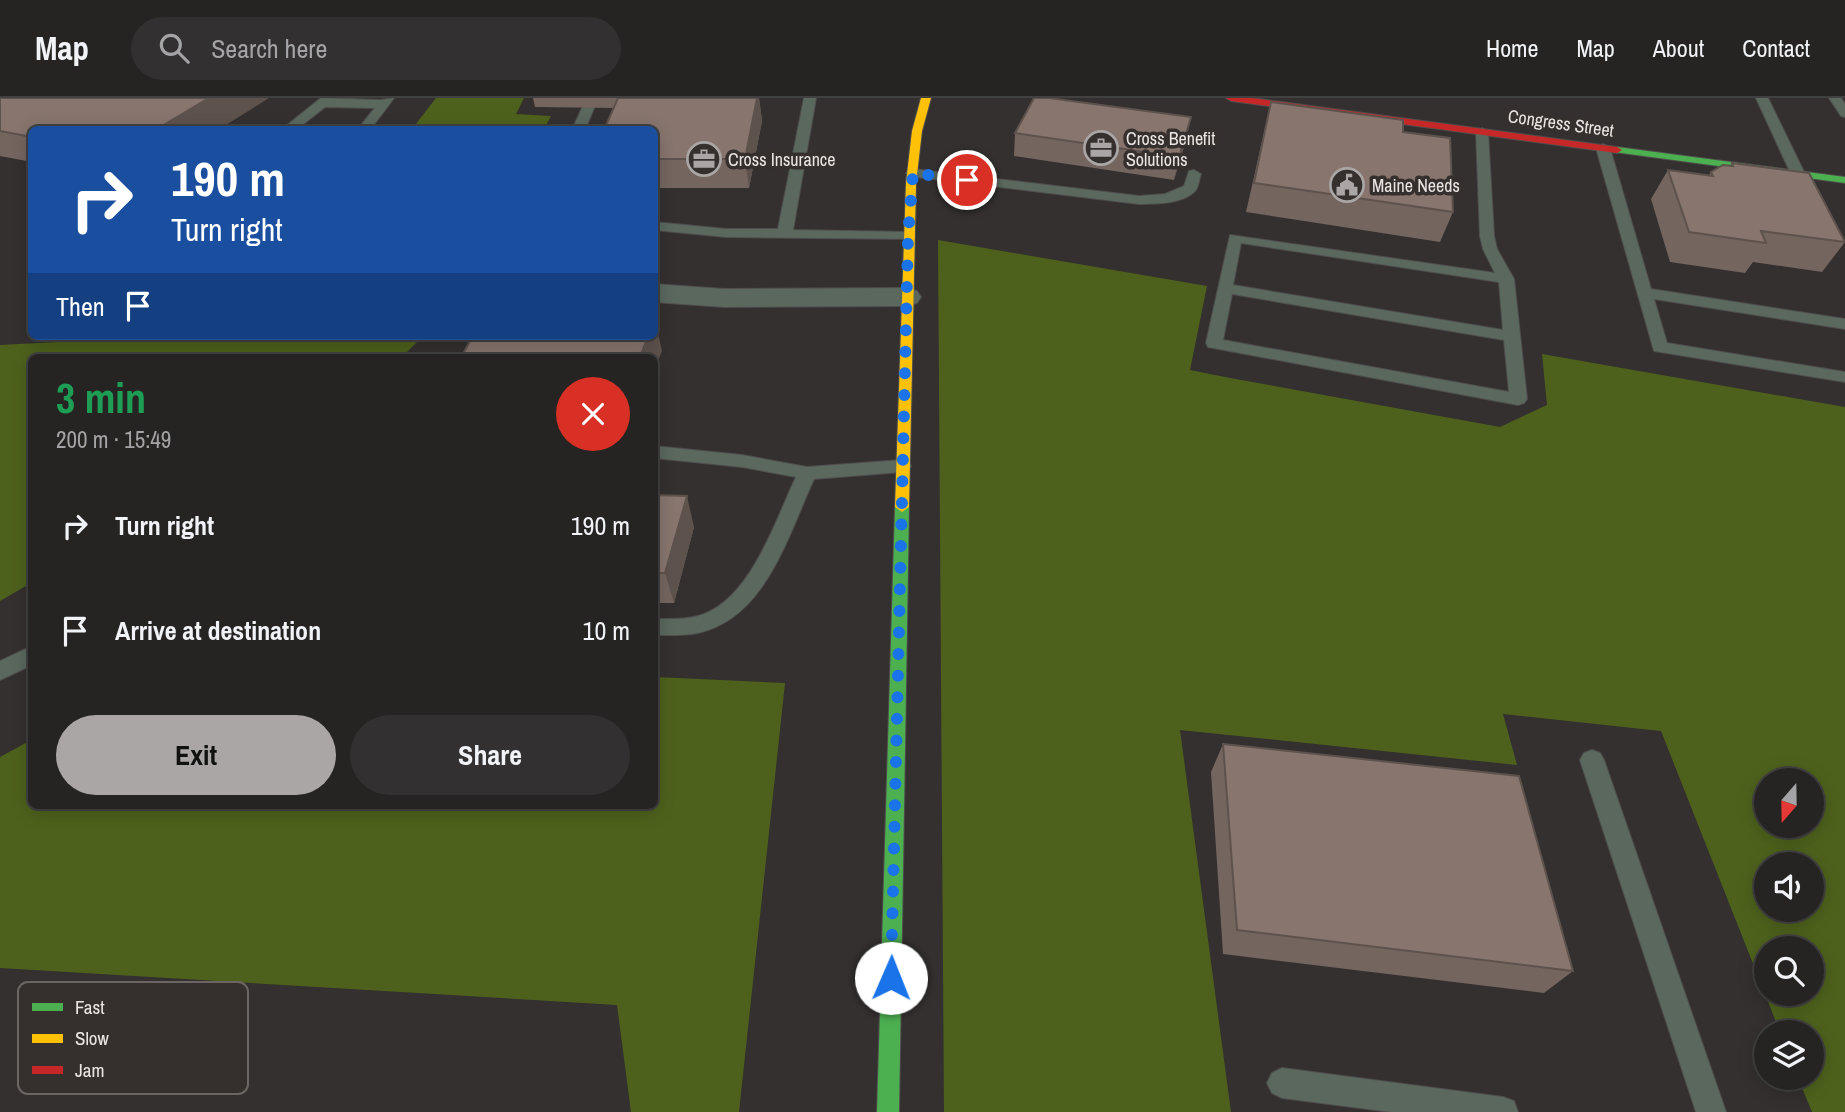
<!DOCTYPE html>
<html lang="en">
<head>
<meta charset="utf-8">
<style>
	:root { --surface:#262423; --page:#323030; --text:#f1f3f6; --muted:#a4a4a6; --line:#424141; --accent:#aaa6a5 }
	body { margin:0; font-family:"Archivo Narrow",sans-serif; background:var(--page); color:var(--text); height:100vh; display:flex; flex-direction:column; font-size:26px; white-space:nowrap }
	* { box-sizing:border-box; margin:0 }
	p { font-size:23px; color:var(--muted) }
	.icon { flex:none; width:38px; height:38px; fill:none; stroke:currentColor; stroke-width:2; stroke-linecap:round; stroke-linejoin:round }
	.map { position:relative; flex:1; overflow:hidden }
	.drawer { position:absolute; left:28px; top:256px; width:630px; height:455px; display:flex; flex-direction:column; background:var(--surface); border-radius:10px; box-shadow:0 4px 18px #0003,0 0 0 2px var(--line) }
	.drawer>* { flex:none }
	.hud { position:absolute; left:28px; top:28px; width:630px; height:214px; border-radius:10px; box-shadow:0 4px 18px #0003,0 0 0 2px var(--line); background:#1a4fa0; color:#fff; overflow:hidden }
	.needle { width:46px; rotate:200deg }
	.tools { position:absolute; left:1754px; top:670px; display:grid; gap:14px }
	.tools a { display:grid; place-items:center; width:70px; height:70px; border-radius:50%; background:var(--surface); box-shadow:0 4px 18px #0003,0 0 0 2px var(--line); font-size:35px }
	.pin { position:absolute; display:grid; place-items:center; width:60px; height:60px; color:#fff; margin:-30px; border:4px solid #fff; border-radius:50%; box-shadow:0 2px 7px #0007 }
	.me { position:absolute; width:77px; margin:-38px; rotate:1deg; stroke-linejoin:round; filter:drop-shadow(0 0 5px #0008) }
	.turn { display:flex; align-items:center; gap:24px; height:147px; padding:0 28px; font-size:32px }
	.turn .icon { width:91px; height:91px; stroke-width:2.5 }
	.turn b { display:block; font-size:49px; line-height:60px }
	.then { display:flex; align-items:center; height:66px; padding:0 28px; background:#0003; gap:14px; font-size:26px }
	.round { display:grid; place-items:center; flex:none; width:74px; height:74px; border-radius:37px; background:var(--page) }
	.summary { display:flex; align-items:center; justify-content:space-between; height:119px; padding:0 28px }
	h1 { font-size:42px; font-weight:800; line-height:52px; color:#1e9e55 }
	.button { display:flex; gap:14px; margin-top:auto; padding:14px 28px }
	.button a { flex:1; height:80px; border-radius:42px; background:var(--accent); color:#111; font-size:28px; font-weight:800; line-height:80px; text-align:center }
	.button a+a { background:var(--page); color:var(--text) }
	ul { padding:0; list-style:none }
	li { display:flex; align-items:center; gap:21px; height:105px; padding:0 28px }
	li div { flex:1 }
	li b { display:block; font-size:26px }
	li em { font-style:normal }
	header { display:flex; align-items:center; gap:42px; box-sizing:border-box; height:98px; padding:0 35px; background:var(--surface); border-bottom:2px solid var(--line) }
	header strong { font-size:33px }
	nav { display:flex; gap:38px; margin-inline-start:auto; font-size:24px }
	.search { width:490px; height:63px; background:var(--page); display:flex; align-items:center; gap:18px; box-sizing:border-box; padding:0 24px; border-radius:38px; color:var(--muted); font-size:26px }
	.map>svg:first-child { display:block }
</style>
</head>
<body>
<header>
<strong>Map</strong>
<div class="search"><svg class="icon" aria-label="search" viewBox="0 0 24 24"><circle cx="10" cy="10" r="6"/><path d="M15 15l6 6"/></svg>Search here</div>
<nav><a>Home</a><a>Map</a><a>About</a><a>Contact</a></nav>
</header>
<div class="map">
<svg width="1845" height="1014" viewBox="0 0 1845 1014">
	<rect width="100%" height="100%" fill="#33302f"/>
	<!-- forest -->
	<g fill="#4e611c" fill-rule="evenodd">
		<polygon points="436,0 524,0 516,16 551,18 544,31 412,31"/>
		<path d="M938,142l269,46 -17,84 40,8 270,49 47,-22 -5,-51 303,53v705h-33l-14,-34h13v-46h-31l-119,-301 -158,-17 14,51 -337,-35 51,382h-287zM1766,682h45v46h-45zM1766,766h45v46h-45zM1766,850h45v46h-45z"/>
		<polygon points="258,238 423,238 402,259 32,259 31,485 0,503 0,247 156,239 254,243"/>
		<polygon points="655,579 785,585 739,1014 631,1014 617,907 0,870 0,659 31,642 32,707 654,707"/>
	</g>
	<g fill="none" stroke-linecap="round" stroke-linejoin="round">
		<!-- lane casing -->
		<g stroke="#4f4d4d" stroke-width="2">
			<g id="lane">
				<polygon points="321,0 380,2 394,0 370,32 357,32 375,10 325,9 296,32 281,32"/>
				<polygon points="804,0 816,0 793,132 908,134 915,138 913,141 726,139 654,132 654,124 726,131 778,131"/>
				<polygon points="1756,0 1768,0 1805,76 1803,79 1798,80 1791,76"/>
				<polygon points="1829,0 1841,0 1845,6 1845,19 1841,18"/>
				<polygon points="588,6 594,10 585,32 572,32 582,10"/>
				<path d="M1482,30l6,4 6,104 3,13 17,30 13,120 -3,4 -6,2 -310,-58 -2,-4 24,-108 265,38 -12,-24 -3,-13 -4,-104zM1241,145l258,39 4,48 -270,-45zM1232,196l272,46 5,52 -286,-52z"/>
				<polygon points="1603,46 1610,50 1651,191 1845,221 1845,231 1654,201 1667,245 1845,274 1845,284 1654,253 1596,50"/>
				<path d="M913,71l226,27 26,-2 19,-8 5,-15 5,-1 7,4c-2,5 -2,13 -6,17 -12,13 -40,13 -56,13l-231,-28 -2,-3z"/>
				<path d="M654,348l88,9 65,12 95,-7 7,2 2,4 -2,4 -7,2 -88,7c-26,56 -48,139 -116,154 -14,3 -29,2 -44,2v-16c14,0 31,1 44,-3 52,-14 77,-95 98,-139l-54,-10 -88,-9z"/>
				<polygon points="32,548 32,567 0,582 0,563"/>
				<polygon points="1592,652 1600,655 1604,662 1726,1014 1696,1014 1580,662 1584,655"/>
				<polygon points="1282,970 1503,999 1514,1003 1518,1014 1391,1014 1282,1000 1272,995 1267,985 1272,975"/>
			</g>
		</g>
		<!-- street casing -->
		<g stroke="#4f4d4d" stroke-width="2">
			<polygon id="street" points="654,186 724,191 907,190 917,193 921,199 917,205 907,208 724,209 654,204"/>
		</g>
		<!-- fast casing -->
		<g stroke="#4f4d4d" stroke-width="2">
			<g id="fast">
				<polygon points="1617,49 1845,79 1845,85 1614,54 1614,50"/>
				<polygon points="902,404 909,409 899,1014 877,1014 895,409"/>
			</g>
		</g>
		<!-- slow casing -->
		<g stroke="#4f4d4d" stroke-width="2">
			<polygon id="slow" points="921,0 931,0 922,33 916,85 909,409 902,414 895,409 906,85 912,33"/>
		</g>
		<!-- jam casing -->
		<g stroke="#4f4d4d" stroke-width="2">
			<polygon id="jam" points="1226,0 1252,0 1617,49 1622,52 1617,55 1231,3"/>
		</g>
		<!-- lane -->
		<use href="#lane" fill="#5a685e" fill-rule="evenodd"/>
		<!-- street -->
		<use href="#street" fill="#5a685e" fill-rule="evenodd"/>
		<!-- fast -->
		<use href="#fast" fill="#4caf50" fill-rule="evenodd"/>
		<!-- slow -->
		<use href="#slow" fill="#ffc107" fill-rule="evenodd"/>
		<!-- jam -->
		<use href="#jam" fill="#c62828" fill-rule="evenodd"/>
	</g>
	<!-- wall -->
	<g fill="#74655f">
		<polygon points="0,0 32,32 32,64 0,58"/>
		<polygon points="533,0 759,0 762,23 749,90 654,90 654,32 614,10 535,9"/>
		<polygon points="1271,4 1453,114 1440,144 1246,114"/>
		<polygon points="1015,35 1186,42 1174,82 1014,58"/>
		<polygon points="1732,65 1845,144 1822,174 1753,164 1745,175 1670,164 1651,101 1668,72 1709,77 1711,74 1730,68"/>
		<polygon points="654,397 694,429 674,505 654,505"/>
		<polygon points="1223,646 1573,873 1544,895 1223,856 1211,674"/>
	</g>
	<!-- shaded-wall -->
	<g fill="#5e524d">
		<polygon points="209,0 269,0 218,32 155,32"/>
		<polygon points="757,0 759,0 762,23 749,90 745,61"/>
		<polygon points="1191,19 1186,42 1174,82 1179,59"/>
		<polygon points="655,222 662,253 654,272 654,259 640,259 648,238 654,238"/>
		<polygon points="687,398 694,429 674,505 665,475"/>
	</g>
	<!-- building -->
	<g fill="#87756e" stroke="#5e524d" stroke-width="2">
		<polygon points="0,0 209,0 155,32 32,32 32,39 0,33"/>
		<polygon points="618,0 757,0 745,61 654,61 654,32 604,32"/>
		<polygon points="1034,0 1049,0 1191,19 1179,59 1015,35"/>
		<polygon points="1271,4 1403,22 1403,34 1450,40 1453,114 1254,85"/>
		<polygon points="1732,65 1809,75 1845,144 1761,133 1766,145 1689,134 1668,72 1713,78 1711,74 1723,67 1733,68"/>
		<polygon points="473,238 648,238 640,259 461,259"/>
		<polygon points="654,397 687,398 665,475 654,475"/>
		<polygon points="1223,646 1519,678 1573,873 1237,832"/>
	</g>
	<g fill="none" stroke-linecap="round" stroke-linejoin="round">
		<!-- route -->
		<polyline stroke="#1a73e8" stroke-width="12" stroke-dasharray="0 21.6" points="891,880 908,138 913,75 967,82"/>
	</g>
	<!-- icons -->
	<defs>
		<g id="office-ring" transform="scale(1.75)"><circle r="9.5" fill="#352f2d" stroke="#aaa6a5" stroke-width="1.5"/><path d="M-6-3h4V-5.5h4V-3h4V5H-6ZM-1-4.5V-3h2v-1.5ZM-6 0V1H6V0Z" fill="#aaa6a5"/></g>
		<g id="civic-ring" transform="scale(1.75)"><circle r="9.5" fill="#352f2d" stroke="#aaa6a5" stroke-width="1.5"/><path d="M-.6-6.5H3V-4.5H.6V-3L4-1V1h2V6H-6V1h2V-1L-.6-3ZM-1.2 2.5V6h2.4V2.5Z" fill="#aaa6a5"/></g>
	</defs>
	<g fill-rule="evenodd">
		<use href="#office-ring" x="1101" y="50"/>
		<use href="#office-ring" x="704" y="61"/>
		<use href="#civic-ring" x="1347" y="87"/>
	</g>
	<g text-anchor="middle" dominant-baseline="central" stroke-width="7" stroke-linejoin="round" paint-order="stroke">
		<!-- far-street labels -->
		<g font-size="18" fill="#eae6e5" stroke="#352f2d">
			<text transform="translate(1561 25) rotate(8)">Congress Street</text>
		</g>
		<!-- far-poi labels -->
		<g font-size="18" fill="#eae6e5" stroke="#352f2d" text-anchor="start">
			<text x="1126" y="40">Cross Benefit<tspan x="1126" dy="21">Solutions</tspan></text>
			<text x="728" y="61">Cross Insurance</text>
			<text x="1372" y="87">Maine Needs</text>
		</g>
	</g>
	<!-- legend -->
	<rect x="18" y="884" width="230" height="112" rx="10" fill="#352f2d" stroke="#6b6664" stroke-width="2"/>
	<rect x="32" y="905" width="31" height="8" fill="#4caf50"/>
	<rect x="32" y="936" width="31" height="9" fill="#ffc107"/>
	<rect x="32" y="968" width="31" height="8" fill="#c62828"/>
	<g font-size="19" fill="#eae6e5">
		<text x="75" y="916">Fast</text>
		<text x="75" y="947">Slow</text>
		<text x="75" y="979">Jam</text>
	</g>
</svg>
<div class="tools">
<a><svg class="needle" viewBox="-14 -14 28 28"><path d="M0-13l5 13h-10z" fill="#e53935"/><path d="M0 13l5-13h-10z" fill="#a4a4a6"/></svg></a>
<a><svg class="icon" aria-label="sound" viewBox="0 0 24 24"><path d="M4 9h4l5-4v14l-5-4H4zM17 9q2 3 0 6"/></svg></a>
<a><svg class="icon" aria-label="search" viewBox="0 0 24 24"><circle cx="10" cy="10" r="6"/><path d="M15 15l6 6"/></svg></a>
<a><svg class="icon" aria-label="layers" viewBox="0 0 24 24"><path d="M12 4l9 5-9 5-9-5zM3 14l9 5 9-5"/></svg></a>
</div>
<div class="pin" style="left:967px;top:82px;background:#d93025"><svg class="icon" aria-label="arrive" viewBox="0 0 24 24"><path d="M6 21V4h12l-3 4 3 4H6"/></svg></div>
<svg class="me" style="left:891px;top:880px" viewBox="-20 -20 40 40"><circle r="19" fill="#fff"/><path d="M0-13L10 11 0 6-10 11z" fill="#1a73e8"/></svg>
<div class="hud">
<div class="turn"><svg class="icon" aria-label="right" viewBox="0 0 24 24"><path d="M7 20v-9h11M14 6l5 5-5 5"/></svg><div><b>190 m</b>Turn right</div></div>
<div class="then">Then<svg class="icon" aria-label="arrive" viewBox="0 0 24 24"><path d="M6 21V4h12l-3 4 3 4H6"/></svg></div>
</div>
<section class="drawer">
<div class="summary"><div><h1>3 min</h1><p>200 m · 15:49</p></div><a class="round" style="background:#d93025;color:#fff"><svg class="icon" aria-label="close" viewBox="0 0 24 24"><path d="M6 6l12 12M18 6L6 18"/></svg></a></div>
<ul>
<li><svg class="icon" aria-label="right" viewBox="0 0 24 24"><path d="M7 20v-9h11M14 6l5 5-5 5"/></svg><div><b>Turn right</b></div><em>190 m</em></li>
<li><svg class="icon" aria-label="arrive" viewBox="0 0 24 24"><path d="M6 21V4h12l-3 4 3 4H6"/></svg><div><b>Arrive at destination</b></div><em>10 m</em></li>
</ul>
<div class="button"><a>Exit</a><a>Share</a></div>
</section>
</div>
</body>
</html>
